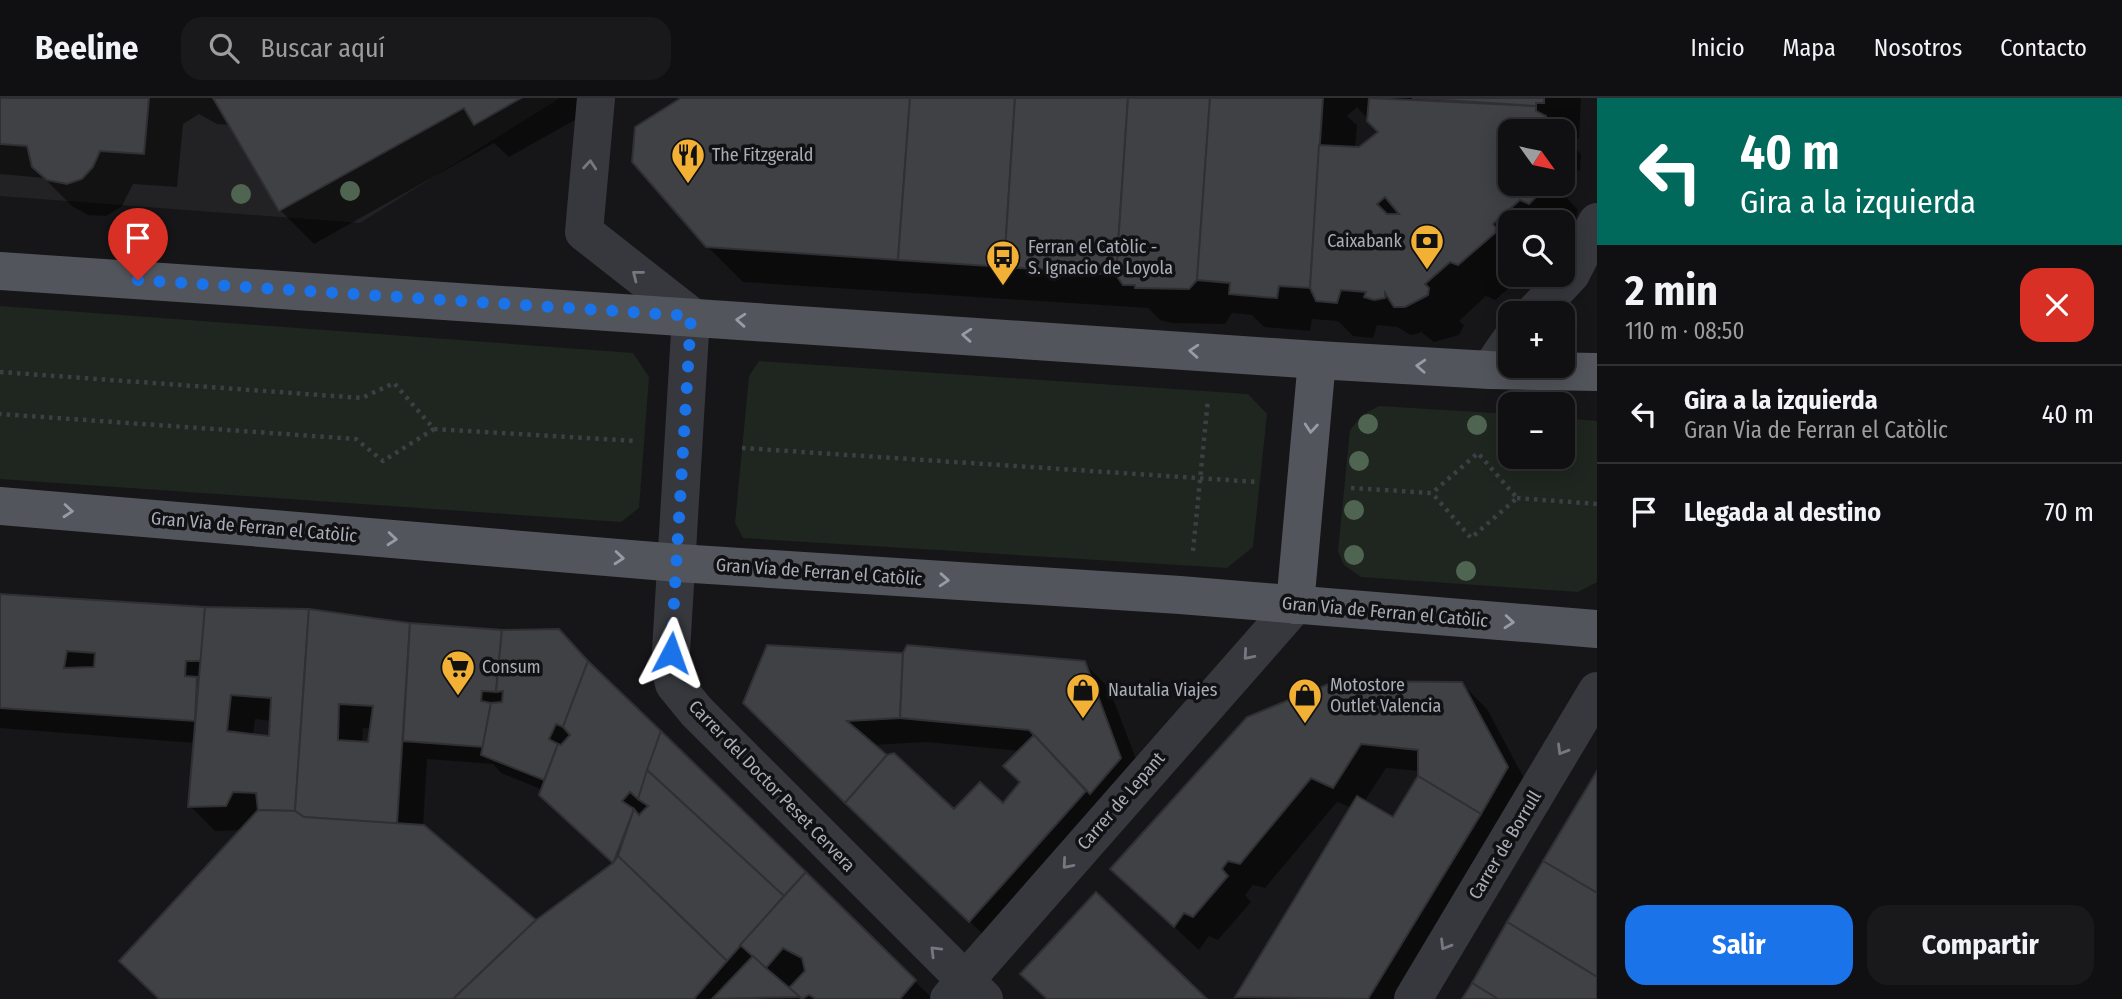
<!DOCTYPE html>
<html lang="es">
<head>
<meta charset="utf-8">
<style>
	:root { --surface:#101012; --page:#19191b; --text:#f1f3f6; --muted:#9c9d9f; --line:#303032; --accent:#1a73e8 }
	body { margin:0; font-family:"Fira Sans Condensed",sans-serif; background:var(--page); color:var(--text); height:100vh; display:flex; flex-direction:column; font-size:26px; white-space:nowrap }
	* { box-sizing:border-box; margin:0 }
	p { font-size:23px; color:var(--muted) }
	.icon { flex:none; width:38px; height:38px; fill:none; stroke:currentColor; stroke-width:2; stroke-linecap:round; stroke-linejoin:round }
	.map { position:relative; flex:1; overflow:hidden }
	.drawer { display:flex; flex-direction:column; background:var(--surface); width:525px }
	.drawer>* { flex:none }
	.guide { background:#00695c; color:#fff; overflow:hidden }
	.needle { width:46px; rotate:123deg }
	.controls { position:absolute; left:1498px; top:21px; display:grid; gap:14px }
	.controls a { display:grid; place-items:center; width:77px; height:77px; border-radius:14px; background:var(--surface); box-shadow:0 4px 18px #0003,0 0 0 2px var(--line); font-size:35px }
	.pin { position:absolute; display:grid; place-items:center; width:60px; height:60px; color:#fff; margin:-72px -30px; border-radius:50% 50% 50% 0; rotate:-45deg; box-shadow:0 0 7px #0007 }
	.pin .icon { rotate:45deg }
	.me { position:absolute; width:77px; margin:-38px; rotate:4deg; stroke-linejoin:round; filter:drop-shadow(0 0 5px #0008) }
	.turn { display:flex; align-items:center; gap:24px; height:147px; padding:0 28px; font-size:32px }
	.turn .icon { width:91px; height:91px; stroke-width:2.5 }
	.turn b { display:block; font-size:49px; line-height:60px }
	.round { display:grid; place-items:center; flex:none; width:74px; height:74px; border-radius:21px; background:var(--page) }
	.head { display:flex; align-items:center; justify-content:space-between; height:119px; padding:0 28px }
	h1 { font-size:42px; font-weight:700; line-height:52px }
	.action { display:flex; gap:14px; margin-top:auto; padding:14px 28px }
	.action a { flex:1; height:80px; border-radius:21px; background:var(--accent); color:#fff; font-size:28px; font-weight:700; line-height:80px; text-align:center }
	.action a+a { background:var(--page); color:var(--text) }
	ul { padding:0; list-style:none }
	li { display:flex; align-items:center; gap:21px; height:98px; padding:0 28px; border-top:2px solid var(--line) }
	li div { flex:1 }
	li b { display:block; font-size:26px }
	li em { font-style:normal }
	header { display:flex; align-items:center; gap:42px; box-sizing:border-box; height:98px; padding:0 35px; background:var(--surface); border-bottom:2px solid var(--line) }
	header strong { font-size:33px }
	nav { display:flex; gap:38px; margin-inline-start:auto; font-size:24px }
	.search { width:490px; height:63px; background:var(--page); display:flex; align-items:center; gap:18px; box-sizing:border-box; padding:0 24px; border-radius:21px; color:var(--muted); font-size:26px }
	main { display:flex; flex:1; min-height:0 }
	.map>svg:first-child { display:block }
</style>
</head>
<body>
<header>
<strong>Beeline</strong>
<div class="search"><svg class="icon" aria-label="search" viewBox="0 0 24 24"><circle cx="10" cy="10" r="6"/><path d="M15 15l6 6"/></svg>Buscar aquí</div>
<nav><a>Inicio</a><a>Mapa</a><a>Nosotros</a><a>Contacto</a></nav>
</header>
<main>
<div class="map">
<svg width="1597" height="901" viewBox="0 0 1597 901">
	<rect width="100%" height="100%" fill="#161618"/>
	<!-- built -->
	<polygon fill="#222225" points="0,0 560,0 360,125 0,98"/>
	<!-- green -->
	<g fill="#1e261f">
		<polygon points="0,208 633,255 649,279 639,410 621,424 0,381"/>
		<polygon points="759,263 1248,296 1267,316 1253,449 1227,470 743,440 735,425 749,278"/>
		<polygon points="1379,308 1510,316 1510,359 1563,359 1563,320 1597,323 1597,484 1578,494 1361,479 1344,467 1338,453 1350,332 1362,317"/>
	</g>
	<!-- shadow -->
	<g fill="#0007" fill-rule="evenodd">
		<polygon points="0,0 581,0 589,14 509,59 494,45 314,146 280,112 231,27 217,26 199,16 183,26 177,89 133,86 122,108 106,118 88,117 72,108 44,80 0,76"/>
		<path d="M684,0h897l-2,40h-8v6l10,10 -1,16 -11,4 -2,24 11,12 -4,16 -9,12 -2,-16h-53v53h14l-29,25 -9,-4 -27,25 5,4 -5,10 -25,7 -14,-11v2l-9,2 -14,-8 -20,-2 -4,13 -20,-2 -15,-15 -26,-2 -2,12 -46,-4 -12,-12 -20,-2 -7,11 -53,-1 -12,-3 -12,-12 -405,-26 -36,-36zM1357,9l23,25 -21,17h-4l2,-24 -10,-9zM1510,33h53v53h-53z"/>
		<path d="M0,498l205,13 104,2 103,14 188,49 333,325h-773l82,-169 -27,1 -25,-25 5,-63 -195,-15zM255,621l17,2 -1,17 -18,-2zM363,630l9,1 -2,15 -8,-1zM427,661l66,5 8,9 42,17 23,29 49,45 -79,59 -113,-96z"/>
		<path d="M903,557l181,8 25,25 36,95 -150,163 -225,-218zM926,644l95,9 1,31 -19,24 -49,6 -81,-67z"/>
		<path d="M1462,586l25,25 45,84 -125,206h-171l116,-191 -15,-6 -72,86 -12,-3 -8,10 6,7 -33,38 -9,-4 -10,14 -87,-81zM1386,670l34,3 -26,49 -30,-18z"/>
	</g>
	<!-- building -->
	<g fill="#404145" stroke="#303034" stroke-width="2" fill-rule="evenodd">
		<polygon points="0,0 149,0 144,56 100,53 93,69 82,81 67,86 47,82 32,69 27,48 0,46"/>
		<polygon points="213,0 521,0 474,27 464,10 279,113"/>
		<polygon points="681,0 910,0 898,162 706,149 632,64 635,29"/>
		<polygon points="910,0 1015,0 1004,169 898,162"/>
		<polygon points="1015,0 1128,0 1116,177 1004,169"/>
		<polygon points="1128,0 1210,0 1197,182 1189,191 1135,190 1135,187 1123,187 1116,177"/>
		<polygon points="1210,0 1323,0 1310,190 1279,188 1277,200 1263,199 1229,196 1230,185 1197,182"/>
		<path d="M1369,0l167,8v5l10,5 -1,15h-35v53h31l-5,13 -7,7 -9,-4 -27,24 3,4 -1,5 -37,32 -8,-3 -25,22 4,4 -1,7 -23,12h-11l-9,-14v5l-11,2 -10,-3 2,-5 -25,-2 -4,13 -21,-2 -6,-13 9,-143 40,2 19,-15 -11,-11zM1385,99l14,17h-12l-10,-10z"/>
		<polygon points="1412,0 1544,0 1544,5 1536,5 1536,8"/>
		<path d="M0,496l205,13 -4,54h-15l-1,15 12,1 -2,44 -195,-13zM67,553l28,2 -1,14 -30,1z"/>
		<path d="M205,509l104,2 -14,202 -37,-1 -2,-17 -23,-1 -7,14 -38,1zM231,597l40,3 -2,38 -42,-5z"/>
		<path d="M309,511l101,14 -13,201 -93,-7 -9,-6zM339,606l34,2 -5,36 -30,-2z"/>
		<polygon points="410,525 502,532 496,594 482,593 481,603 491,605 483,649 403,643"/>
		<polygon points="559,531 588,563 563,629 556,626 549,641 558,646 544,682 481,657 491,605 502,604 503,593 496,594 502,532"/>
		<polygon points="767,547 903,555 900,620 847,623 887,657 845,705 743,605"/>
		<polygon points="907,547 1085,563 1121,660 1090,696 1029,632 900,620 903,555"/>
		<polygon points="588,563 661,633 638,701 630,694 622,703 634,711 613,765 539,697 558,646 561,647 570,637 563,629"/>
		<polygon points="1336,583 1462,584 1508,669 1481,716 1418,678 1418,652 1361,646 1333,690 1311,680 1240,766 1228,763 1222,771 1228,778 1193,819 1184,815 1174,829 1110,771 1247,619"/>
		<polygon points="661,633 806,774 784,798 647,672"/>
		<polygon points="1034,637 1086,693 969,824 845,705 887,657 894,655 954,711 980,684 1003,705 1020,684 1003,668"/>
		<polygon points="647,672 784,798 727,863 618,758 634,711 639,717 648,708 638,701"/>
		<polygon points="1597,673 1597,795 1543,763"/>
		<polygon points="1418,678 1481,716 1368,901 1235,899 1357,698 1393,719"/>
		<polygon points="258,712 295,713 304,719 424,727 536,822 453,901 159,901 119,863"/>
		<polygon points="618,758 727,863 694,901 453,901 536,822 613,765"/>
		<polygon points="1543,763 1597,795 1597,879 1507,824"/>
		<polygon points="806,774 916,882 900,901 816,901 809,897 802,901 789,890 805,873 802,860 783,850 766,870 740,847"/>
		<polygon points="1096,794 1207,901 1047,901 1020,876"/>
		<polygon points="1507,824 1597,879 1597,901 1498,901 1472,885"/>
		<polygon points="753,858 766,870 800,899 712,901"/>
		<polygon points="1472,885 1498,901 1462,901"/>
	</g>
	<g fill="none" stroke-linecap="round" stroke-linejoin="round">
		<!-- path -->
		<g stroke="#3d3f44" stroke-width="4.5" stroke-dasharray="3.5 5" stroke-linecap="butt">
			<polyline points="0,274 362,300 394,285 434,331 383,363 356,341 0,316"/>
			<polyline points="434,331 636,343"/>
			<polyline points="742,350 1258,384"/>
			<polyline points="1351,390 1432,395 1478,355 1517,400 1471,440 1432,395"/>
			<polyline points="1517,400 1597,406"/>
			<polyline points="1193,453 1208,301"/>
		</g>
		<!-- minor -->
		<g stroke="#37383d" stroke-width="38">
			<polyline points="596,0 584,134 691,218 670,570 674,586 696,613 984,901"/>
			<polyline points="1534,215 1571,176 1597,124"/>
			<polyline points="1490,272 1510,243"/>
			<polyline points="949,901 1295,507"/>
			<polyline points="1413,901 1597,593"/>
		</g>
		<!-- primary -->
		<g stroke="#53555c" stroke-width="38">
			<polyline points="0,173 1317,262 1490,272 1597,274"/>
			<polyline points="0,408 678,465 1180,497 1597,531"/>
			<polyline points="1295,507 1317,262"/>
		</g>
	</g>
	<!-- trees -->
	<g fill="#506452">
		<circle cx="350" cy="93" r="10"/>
		<circle cx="241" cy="96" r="10"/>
		<circle cx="1368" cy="326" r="10"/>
		<circle cx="1477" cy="327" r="10"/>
		<circle cx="1359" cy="363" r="10"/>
		<circle cx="1354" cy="412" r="10"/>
		<circle cx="1354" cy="457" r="10"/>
		<circle cx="1466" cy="473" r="10"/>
	</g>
	<!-- one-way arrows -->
	<defs><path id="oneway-chevron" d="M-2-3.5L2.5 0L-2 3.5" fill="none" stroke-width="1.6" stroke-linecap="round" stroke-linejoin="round" transform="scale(1.75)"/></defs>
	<g stroke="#757881">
		<use href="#oneway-chevron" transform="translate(590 67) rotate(-85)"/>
		<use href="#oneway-chevron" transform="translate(637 177) rotate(-142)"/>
		<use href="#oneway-chevron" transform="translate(1248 557) rotate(131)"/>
		<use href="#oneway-chevron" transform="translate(1562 652) rotate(121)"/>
		<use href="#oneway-chevron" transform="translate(1067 766) rotate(131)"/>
		<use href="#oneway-chevron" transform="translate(1445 847) rotate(121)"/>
		<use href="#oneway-chevron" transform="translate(935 853) rotate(-135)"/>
	</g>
	<g stroke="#979ba6">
		<use href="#oneway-chevron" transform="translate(741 222) rotate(-176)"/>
		<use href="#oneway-chevron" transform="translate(967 237) rotate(-176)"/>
		<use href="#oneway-chevron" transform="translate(1194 253) rotate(-176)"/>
		<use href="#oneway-chevron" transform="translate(1421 268) rotate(-177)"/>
		<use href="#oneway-chevron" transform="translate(1311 330) rotate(95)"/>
		<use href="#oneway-chevron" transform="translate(68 413) rotate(5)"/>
		<use href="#oneway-chevron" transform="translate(392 441) rotate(5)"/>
		<use href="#oneway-chevron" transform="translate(619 460) rotate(5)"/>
		<use href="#oneway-chevron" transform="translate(944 482) rotate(4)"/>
		<use href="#oneway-chevron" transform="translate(1509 524) rotate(5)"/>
	</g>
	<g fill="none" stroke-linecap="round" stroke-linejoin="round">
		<!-- route -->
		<polyline stroke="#1a73e8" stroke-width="12" stroke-dasharray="0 21.6" points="138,182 691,218 671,555"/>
	</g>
	<!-- icons -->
	<defs>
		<g id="restaurant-pin" transform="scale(1.75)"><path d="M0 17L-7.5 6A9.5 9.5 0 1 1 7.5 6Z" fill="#f2b134" stroke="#111113"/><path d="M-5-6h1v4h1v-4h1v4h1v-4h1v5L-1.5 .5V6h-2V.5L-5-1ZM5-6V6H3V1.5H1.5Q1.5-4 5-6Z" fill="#111"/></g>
		<g id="bank-pin" transform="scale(1.75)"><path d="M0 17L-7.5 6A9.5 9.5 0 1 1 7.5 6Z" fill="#f2b134" stroke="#111113"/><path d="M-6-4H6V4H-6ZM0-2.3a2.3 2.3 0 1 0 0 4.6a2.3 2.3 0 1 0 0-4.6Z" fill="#111"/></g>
		<g id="bus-pin" transform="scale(1.75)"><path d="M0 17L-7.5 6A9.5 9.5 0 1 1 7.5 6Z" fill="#f2b134" stroke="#111113"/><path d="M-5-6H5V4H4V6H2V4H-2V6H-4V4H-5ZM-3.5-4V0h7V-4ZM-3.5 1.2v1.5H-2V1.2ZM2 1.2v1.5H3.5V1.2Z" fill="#111"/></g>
		<g id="supermarket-pin" transform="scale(1.75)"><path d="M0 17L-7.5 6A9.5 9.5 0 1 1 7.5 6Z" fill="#f2b134" stroke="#111113"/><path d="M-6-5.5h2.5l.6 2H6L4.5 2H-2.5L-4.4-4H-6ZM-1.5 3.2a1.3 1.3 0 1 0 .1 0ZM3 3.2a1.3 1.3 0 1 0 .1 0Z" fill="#111"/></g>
		<g id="shop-pin" transform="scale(1.75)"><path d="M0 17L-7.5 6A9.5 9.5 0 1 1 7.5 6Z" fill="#f2b134" stroke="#111113"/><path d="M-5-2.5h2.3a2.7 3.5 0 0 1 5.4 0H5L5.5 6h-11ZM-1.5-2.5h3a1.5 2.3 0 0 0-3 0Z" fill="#111"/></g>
	</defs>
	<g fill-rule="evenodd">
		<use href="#restaurant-pin" x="688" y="57"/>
		<use href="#bank-pin" x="1427" y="143"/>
		<use href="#bus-pin" x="1003" y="159"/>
		<use href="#supermarket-pin" x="458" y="569"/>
		<use href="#shop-pin" x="1083" y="592"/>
		<use href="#shop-pin" x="1305" y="597"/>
	</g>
	<g text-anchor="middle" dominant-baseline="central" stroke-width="7" stroke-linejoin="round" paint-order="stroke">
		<!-- poi labels -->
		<g font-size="18" fill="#a8adb8" stroke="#111113" text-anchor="start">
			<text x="712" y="57">The Fitzgerald</text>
			<text x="1402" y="143" text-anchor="end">Caixabank</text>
			<text x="1028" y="149">Ferran el Catòlic -<tspan x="1028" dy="21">S. Ignacio de Loyola</tspan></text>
			<text x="482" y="569">Consum</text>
			<text x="1330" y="587">Motostore<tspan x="1330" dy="21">Outlet Valencia</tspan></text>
			<text x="1108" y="592">Nautalia Viajes</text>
		</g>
		<!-- street labels -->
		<g font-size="18" fill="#a8adb8" stroke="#111113">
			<text transform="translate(254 429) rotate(5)">Gran Via de Ferran el Catòlic</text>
			<text transform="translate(819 474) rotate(4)">Gran Via de Ferran el Catòlic</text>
			<text transform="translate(1385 514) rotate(5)">Gran Via de Ferran el Catòlic</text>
			<text transform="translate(772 688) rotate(46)">Carrer del Doctor Peset Cervera</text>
			<text transform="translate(1121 703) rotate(-49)">Carrer de Lepant</text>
			<text transform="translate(1505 747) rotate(-59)">Carrer de Borrull</text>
		</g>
	</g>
</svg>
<div class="controls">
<a><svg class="needle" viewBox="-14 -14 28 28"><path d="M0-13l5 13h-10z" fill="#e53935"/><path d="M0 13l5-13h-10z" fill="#9c9d9f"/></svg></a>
<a><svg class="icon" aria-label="search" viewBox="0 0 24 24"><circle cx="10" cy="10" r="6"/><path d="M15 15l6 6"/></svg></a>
<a>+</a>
<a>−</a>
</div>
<div class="pin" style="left:138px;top:182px;background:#d93025"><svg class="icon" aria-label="arrive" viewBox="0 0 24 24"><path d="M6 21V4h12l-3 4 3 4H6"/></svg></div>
<svg class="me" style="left:671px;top:555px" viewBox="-20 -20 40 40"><path d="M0-17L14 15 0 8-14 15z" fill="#1a73e8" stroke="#fff" stroke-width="4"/></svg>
</div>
<section class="drawer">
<div class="guide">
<div class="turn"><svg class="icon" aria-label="left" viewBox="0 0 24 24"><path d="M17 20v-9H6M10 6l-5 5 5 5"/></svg><div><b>40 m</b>Gira a la izquierda</div></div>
</div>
<div class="head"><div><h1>2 min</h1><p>110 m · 08:50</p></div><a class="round" style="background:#d93025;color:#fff"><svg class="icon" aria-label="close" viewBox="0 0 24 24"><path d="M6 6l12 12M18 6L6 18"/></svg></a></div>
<ul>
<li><svg class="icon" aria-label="left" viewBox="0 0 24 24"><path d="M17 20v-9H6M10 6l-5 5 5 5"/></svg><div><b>Gira a la izquierda</b><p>Gran Via de Ferran el Catòlic</p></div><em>40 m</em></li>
<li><svg class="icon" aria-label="arrive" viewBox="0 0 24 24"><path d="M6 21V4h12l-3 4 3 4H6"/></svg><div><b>Llegada al destino</b></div><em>70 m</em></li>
</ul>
<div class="action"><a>Salir</a><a>Compartir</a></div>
</section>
</main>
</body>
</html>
